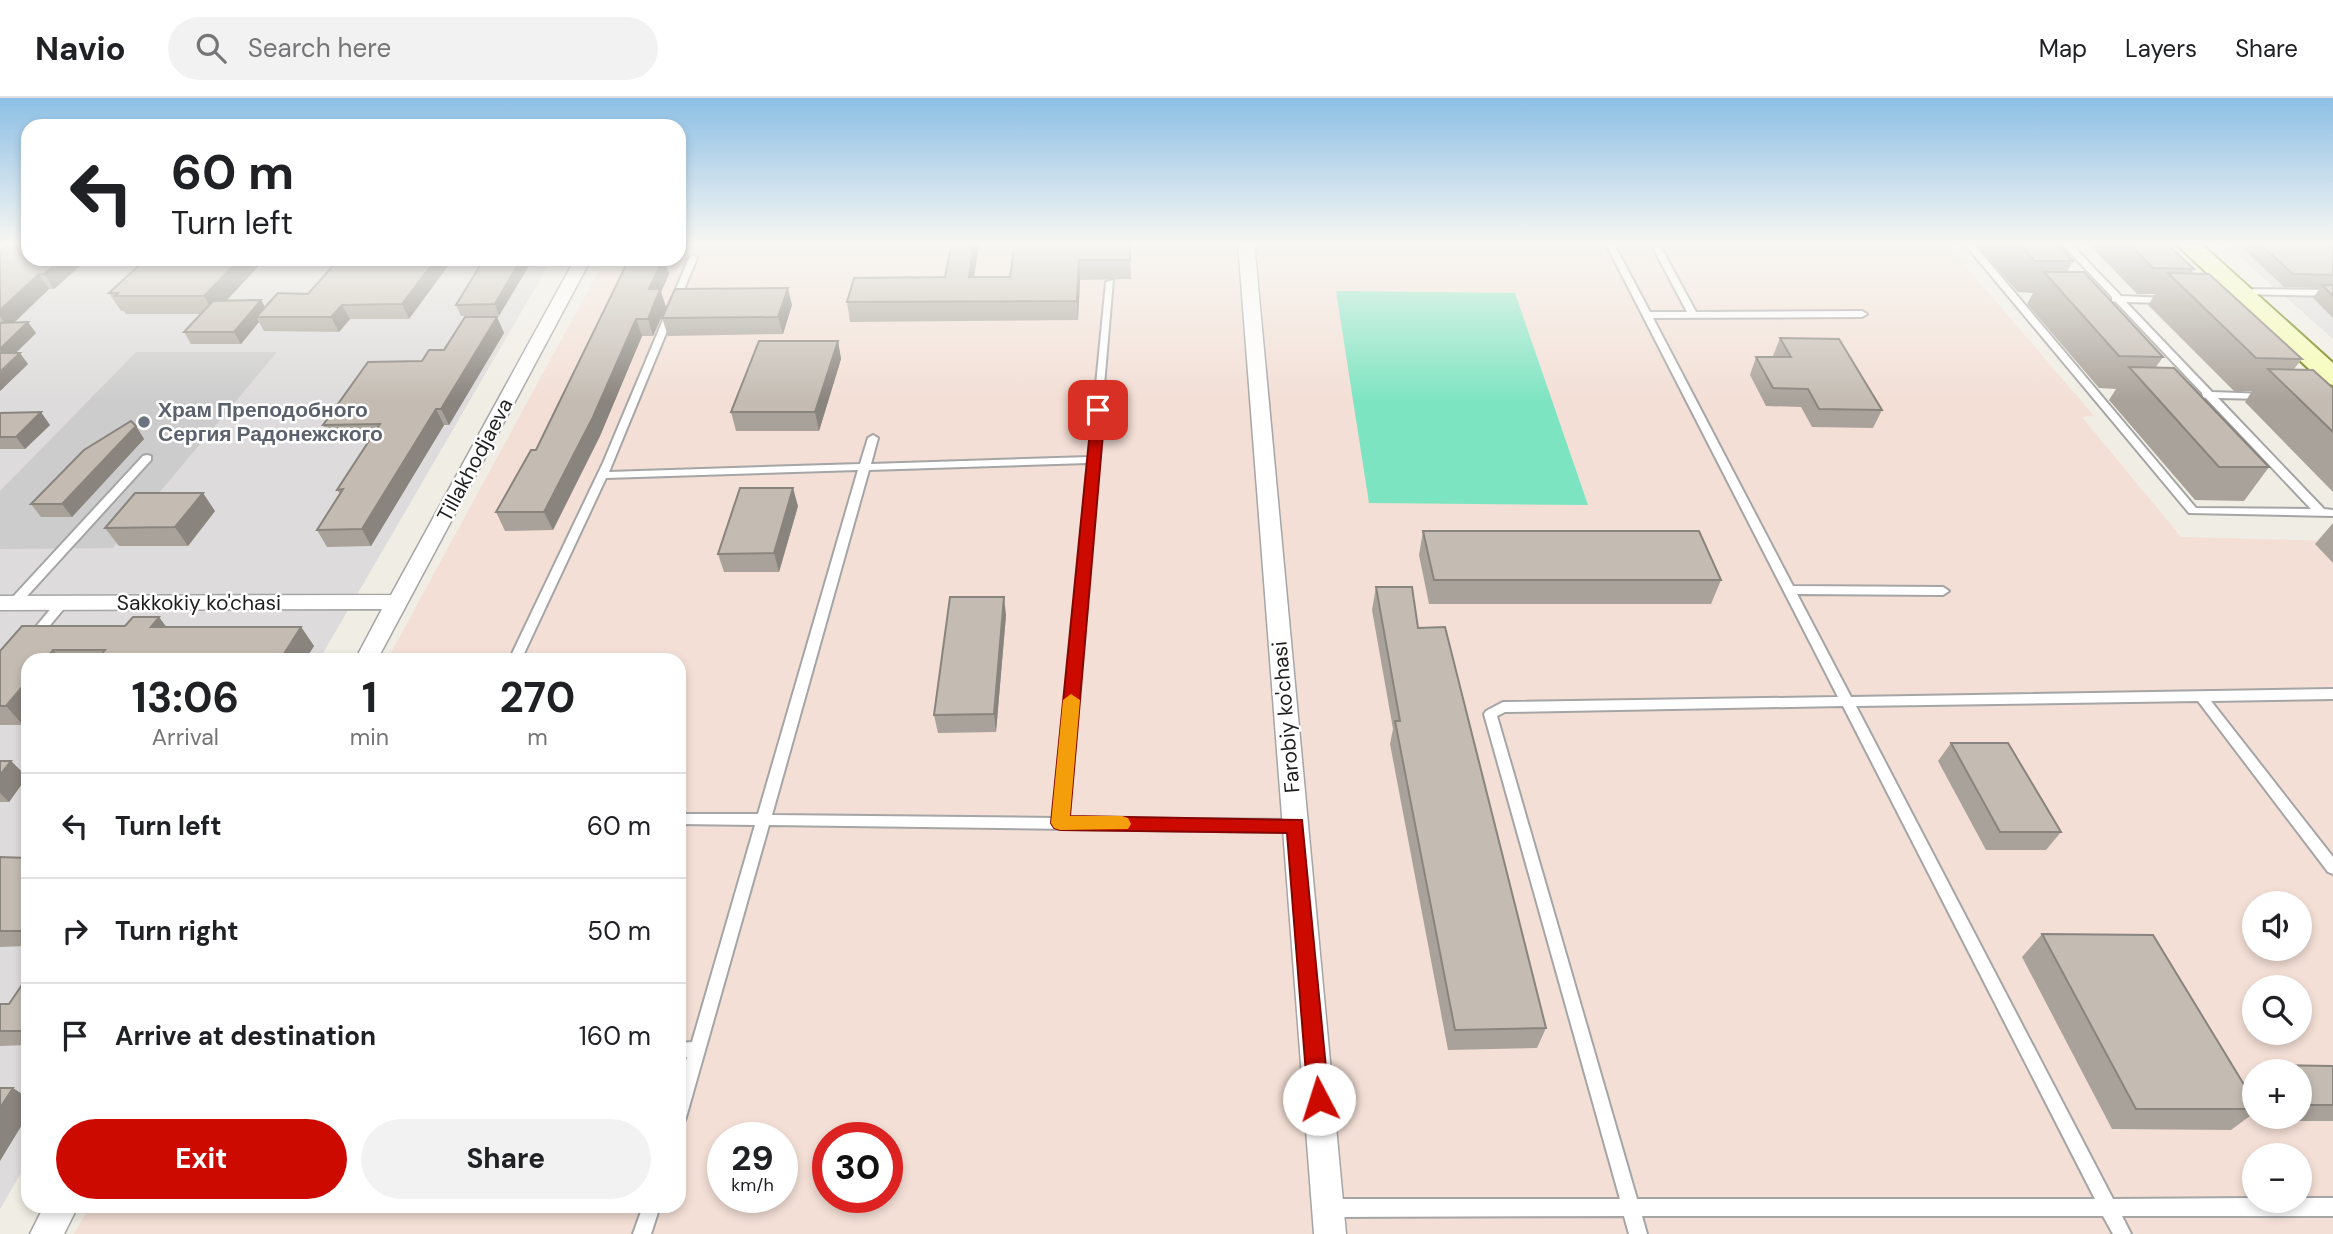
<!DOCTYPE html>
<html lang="en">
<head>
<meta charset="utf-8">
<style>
	:root { --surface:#fff; --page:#f2f2f2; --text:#202124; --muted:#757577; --line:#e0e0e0; --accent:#cd0a00 }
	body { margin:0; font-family:"DM Sans",sans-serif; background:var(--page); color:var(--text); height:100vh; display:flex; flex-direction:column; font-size:26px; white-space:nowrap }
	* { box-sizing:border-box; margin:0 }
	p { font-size:23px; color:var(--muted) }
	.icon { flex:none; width:38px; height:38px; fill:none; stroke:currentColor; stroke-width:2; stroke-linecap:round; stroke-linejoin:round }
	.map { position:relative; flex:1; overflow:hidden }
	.details { position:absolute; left:21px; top:555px; width:665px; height:560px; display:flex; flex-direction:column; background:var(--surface); border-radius:21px; box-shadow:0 4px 10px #0003 }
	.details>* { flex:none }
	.guide { position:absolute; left:21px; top:21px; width:665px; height:147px; border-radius:21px; box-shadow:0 4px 10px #0003; background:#fff; color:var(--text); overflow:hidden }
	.buttons { position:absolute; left:2242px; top:793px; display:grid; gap:14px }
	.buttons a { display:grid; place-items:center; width:70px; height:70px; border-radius:50%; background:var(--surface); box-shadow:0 4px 10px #0003; font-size:35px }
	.speed { position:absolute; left:707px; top:1024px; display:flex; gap:14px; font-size:35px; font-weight:700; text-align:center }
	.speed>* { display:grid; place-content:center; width:91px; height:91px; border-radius:50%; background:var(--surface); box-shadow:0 4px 10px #0003; line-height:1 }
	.speed small { font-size:18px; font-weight:400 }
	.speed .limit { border:10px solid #d22; background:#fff; color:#111 }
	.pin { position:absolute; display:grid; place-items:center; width:60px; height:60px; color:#fff; margin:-30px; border-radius:14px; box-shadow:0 4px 10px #0006 }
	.me { position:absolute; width:77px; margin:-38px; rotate:355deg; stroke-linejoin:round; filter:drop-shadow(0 0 5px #0008) }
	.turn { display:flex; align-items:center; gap:24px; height:147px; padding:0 35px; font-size:32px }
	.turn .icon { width:91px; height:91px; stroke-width:2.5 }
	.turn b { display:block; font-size:49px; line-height:60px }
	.eta { display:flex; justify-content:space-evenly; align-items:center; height:119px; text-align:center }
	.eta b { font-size:42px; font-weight:700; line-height:49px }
	.cta { display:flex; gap:14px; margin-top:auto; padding:14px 35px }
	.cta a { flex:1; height:80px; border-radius:42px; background:var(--accent); color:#fff; font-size:28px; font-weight:700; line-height:80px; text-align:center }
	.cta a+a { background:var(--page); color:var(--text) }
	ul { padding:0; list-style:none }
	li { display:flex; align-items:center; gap:21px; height:105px; padding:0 35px; border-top:2px solid var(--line) }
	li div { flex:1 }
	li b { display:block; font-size:26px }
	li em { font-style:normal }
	header { display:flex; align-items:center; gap:42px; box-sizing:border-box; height:98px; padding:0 35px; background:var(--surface); border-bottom:2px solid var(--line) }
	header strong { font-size:33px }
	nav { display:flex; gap:38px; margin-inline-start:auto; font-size:24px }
	.search { width:490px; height:63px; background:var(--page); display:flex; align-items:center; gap:18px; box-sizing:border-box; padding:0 24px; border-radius:38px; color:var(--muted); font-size:26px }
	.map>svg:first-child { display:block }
</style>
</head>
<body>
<header>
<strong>Navio</strong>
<div class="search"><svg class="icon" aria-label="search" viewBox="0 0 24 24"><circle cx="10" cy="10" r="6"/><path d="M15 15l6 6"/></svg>Search here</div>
<nav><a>Map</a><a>Layers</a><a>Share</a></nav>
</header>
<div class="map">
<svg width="2333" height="1136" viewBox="0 0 2333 1136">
	<rect width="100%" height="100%" fill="#f0ede4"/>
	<!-- residential -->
	<g fill="#dddbdb">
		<polygon points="2222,144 2333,144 2333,241 2280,194"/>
		<polygon points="0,156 28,161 552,161 319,562 28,562 28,1063 0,1111"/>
	</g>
	<!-- religious -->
	<polygon fill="#ccc" points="136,254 277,254 113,450 0,451 0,393"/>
	<!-- military -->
	<path fill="#f3dfd6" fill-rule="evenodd" d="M1014,144h931l149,174 -12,1 99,120 152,4v693h-2259l16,-28h589v-546h-292l218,-401h74v-12zM2254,805h46v45h-46zM2254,889h46v45h-46zM2254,973h46v45h-46zM723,1040h59v59h-59zM828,1040h59v59h-59zM2254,1057h46v45h-46z"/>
	<!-- pitch -->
	<polygon fill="#7de4c1" points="1336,193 1515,195 1588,407 1369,405"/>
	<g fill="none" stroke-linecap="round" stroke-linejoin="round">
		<!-- service casing -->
		<g stroke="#a5a5a5" stroke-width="4">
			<g id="service">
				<path d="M1605,144h8l37,70h37l-37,-70h8l38,70 166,-1 5,3 -5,3 -209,1 140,268 150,1 6,4 -6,4 -146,-1 54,103 482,-8v10l-122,2 122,156v17l-5,-2 -130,-171 -342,5 257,493 141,-1v2h46v-2h33v18h-211l9,18h-18l-10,-18h-461l5,18h-18l-5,-18 -296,1 -6,-3 -3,-6 3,-6 6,-3h292l-136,-485 2,-3 17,-9 335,-5zM1843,608l252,493h-458l-140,-483 8,-4z"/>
				<polygon points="1963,144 1972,144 2196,410 2311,411 2206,300 2203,299 2202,295 2116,204 2112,203 2112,199 2060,144 2069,144 2121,198 2169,200 2170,202 2166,205 2126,204 2212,294 2268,296 2270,298 2265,301 2218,300 2324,411 2333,412 2333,418 2189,415"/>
				<path d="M693,157l4,3 -88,214 251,-8 8,-26 5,-3 5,3 -7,26 218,-7 17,-175 7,-2 -46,538 229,2 5,2 2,4 -2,4 -5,2 -527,-7 -82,289 -2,6 -6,2v-36l8,-29h-8v-14l13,-1 63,-217 -76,-1v-10h79l100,-344 -252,8 -85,182h-12l94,-197 86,-205zM1088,365l-34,355 -282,-3 97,-345z"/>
				<polygon points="2239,191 2333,192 2333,198 2236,196 2236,192"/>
				<polygon points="147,357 151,358 151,362 18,508 10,508 8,505 10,502 143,358"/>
				<polygon points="62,501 68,505 66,508 37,543 29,543 27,540 29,537 58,502"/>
				<polygon points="643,1108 660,1108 651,1136 633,1136"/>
			</g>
		</g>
		<!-- minor casing -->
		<g stroke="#a5a5a5" stroke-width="3">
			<g id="minor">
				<polygon points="1238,144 1254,144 1346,1136 1314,1136"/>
				<polygon points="575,161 591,161 377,562 355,562 382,511 0,512 0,498 391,497"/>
				<polygon points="44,1108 78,1108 64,1136 30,1136"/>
			</g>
		</g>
		<!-- secondary casing -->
		<g stroke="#687b00" stroke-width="4">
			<polygon id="secondary" points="2174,144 2199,144 2333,265 2333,287 2324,285"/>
		</g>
		<!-- service -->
		<use href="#service" fill="#fff" fill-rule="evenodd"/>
		<!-- minor -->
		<use href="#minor" fill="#fff" fill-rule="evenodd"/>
		<!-- secondary -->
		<use href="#secondary" fill="#f6fdb5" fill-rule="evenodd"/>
	</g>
	<!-- wall -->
	<g fill="#a9a29a">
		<polygon points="1130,144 1131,181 1080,182 1078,222 850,224 847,204 945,179 979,146 974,179 1010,179"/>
		<polygon points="1973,144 2055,144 2073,163 2067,174 2163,259 2156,269 2269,369 2244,403 2195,402 2109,302 2116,291 2099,290 2027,206 2033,195 2018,194"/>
		<polygon points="2087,144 2165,144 2194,171 2192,176 2302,261 2294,271 2333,290 2333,394 2245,304 2252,293 2234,293 2148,207 2155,196 2137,196"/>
		<polygon points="2236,144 2333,144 2333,220 2313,200 2320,190 2284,189"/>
		<polygon points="0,153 88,161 54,191 49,191 14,225 36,235 16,255 28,266 0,293"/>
		<polygon points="146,161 265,161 226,203 265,209 308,196 339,161 453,161 409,221 350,221 339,234 264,233 259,224 241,246 191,246 184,234 201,216 126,216 124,213 121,213 109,195"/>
		<polygon points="484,161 499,218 461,218 456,207"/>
		<polygon points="629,161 664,161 669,176 661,194 666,209 653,238 642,238 600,338 553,432 505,433 496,414 536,352"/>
		<polygon points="792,207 783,236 668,238 662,220"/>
		<polygon points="497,219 504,235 449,327 444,327 371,448 327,449 317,432 340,396 337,392 369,343 332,344 323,327 422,263 444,252"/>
		<polygon points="1780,240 1882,312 1873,330 1812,329 1801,309 1766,308 1750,277 1756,259 1774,259 1773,258"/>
		<polygon points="838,243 841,261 819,333 736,333 731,314"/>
		<polygon points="0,315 50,327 25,351 0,351"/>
		<polygon points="136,328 144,341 72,419 41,419 31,406"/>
		<polygon points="798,408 779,474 724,474 718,456"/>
		<polygon points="215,413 188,448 119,448 105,430"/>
		<polygon points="2333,425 2333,465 2315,446"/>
		<polygon points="1423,433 1721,482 1711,506 1429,506 1419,457"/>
		<polygon points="1376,489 1546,930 1537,950 1448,952 1390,646 1393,631 1372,512"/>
		<polygon points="1006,517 996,634 938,635 934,617"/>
		<polygon points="166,529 301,529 314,548 305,562 28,562 28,621 23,627 0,627 0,553"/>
		<polygon points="1951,645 2061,734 2046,752 1986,752 1938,663"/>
		<polygon points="0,663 11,663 27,679 9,704 0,704"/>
		<polygon points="0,759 28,760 28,848 0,849"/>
		<polygon points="2042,836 2254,1003 2254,1015 2231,1032 2112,1031 2022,859"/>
		<polygon points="28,878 28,947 0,948 0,906 9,906"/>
		<polygon points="2278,967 2333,968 2333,1023 2281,1023 2278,1018 2300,1018 2300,973 2271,973"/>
	</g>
	<!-- shaded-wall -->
	<g fill="#89847d">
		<polygon points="974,144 979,144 979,146 971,198 969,179"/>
		<polygon points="61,161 88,161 54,191 44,176"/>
		<polygon points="240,161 265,161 214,216 204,198"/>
		<polygon points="436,161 453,161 409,221 402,206"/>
		<polygon points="521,161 533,161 499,218 495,206"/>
		<polygon points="663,161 664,161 669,176 661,194 666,209 653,238 648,221 649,191"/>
		<polygon points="1079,162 1080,182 1078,222 1077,203"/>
		<polygon points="39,176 49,191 8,230 0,218 0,212"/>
		<polygon points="788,190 792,207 783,236 778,219"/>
		<polygon points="261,202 268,214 256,219 259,224 241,246 234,234"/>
		<polygon points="342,207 350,221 339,234 331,219"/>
		<polygon points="497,219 504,235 449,327 441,311"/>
		<polygon points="636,221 642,238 600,338 553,432 544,414"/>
		<polygon points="28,224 36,235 4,266 0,261 0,251"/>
		<polygon points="838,243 841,261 819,333 815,314"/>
		<polygon points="20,255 28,266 0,293 0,274"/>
		<polygon points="436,311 444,327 371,448 362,431"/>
		<polygon points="41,314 50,327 25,351 16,339"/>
		<polygon points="136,328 144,341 72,419 62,406"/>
		<polygon points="793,390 798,408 779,474 774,455"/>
		<polygon points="203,395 215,413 188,448 175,429"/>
		<polygon points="1004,499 1006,517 996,634 994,616"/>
		<polygon points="159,519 173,538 151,529"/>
		<polygon points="301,529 314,548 305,562 280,562"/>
		<polygon points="53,552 62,562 45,562"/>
		<polygon points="28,582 28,621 23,627 6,608"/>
		<polygon points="11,663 27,679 9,704 0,695 0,677"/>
		<polygon points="13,990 28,1000 28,1017 0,1063 0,1010"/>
	</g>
	<!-- building -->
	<g fill="#c4bcb3" stroke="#89847d" stroke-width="2">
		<polygon points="952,144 974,144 969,179 1010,179 1015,144 1130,144 1130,162 1079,162 1077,203 847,204 854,180 945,179"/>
		<polygon points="2017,144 2055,144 2073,163 2035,163"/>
		<polygon points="2127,144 2165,144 2194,171 2153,170"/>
		<polygon points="2258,144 2333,144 2333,177 2293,176"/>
		<polygon points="8,146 28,146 28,161 61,161 44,176 39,176 0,212 0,153"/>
		<polygon points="146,161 240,161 204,198 115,198 118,195 109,195"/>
		<polygon points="339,161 436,161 402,206 342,207 331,219 256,219 278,195 308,196"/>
		<polygon points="484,161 521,161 495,206 456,207"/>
		<polygon points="629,161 663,161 649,191 660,191 648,221 636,221 593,319 544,414 496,414 531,352 536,352"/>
		<polygon points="2044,174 2084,174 2163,259 2119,258"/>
		<polygon points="2168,175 2209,176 2302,261 2256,260"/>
		<polygon points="2322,187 2333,187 2333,198"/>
		<polygon points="788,190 778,219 662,220 675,191"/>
		<polygon points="261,202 234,234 184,234 213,203"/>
		<polygon points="465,219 497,219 441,311 436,311 362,431 317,432 343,391 337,392 380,326 323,327 368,264 422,263 429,252 444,252"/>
		<polygon points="28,224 0,251 0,225"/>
		<polygon points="1780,240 1839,241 1882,312 1819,311 1808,291 1773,290 1756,259 1791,259"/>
		<polygon points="759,243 838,243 815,314 731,314"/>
		<polygon points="0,255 20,255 0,274"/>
		<polygon points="2129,269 2174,270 2269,369 2219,369"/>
		<polygon points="2268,271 2313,272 2333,290 2333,334"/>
		<polygon points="41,314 16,339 0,339 0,315"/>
		<polygon points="131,323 136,328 62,406 31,406 84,352"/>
		<polygon points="740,390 793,390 774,455 718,456"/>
		<polygon points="135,395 203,395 175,429 105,430"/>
		<polygon points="1423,433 1699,433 1721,482 1434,482"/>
		<polygon points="1376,489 1412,489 1418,530 1445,529 1546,930 1455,932 1395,623 1400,623"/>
		<polygon points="950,499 1004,499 994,616 934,617"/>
		<polygon points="133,519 159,519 151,529 301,529 280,562 236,562 239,558 135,558 132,562 97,562 105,552 53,552 45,562 28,562 28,582 6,608 0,608 0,553 22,528 125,528"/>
		<polygon points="1951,645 2008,645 2061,734 2000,734"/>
		<polygon points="0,663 11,663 0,677"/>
		<polygon points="0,759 28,760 28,833 0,833"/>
		<polygon points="2042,836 2153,837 2254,1003 2254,1011 2136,1011"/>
		<polygon points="28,878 28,933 0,933 0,906 9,906"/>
		<polygon points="2278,967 2333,968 2333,1007 2303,1007 2300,1001 2300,973 2282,973"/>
		<polygon points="0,990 13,990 0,1010"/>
	</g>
	<!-- sky -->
	<linearGradient id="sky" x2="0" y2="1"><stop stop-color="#8cbfe5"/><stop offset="0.48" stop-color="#f8f7f3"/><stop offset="1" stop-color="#f8f7f3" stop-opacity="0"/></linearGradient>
	<rect width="2333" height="303" fill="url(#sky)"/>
	<!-- route -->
	<polygon fill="#cd0a00" stroke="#850600" stroke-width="2" points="1098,308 1105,312 1070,718 1302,722 1329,1001 1326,1008 1319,1011 1311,1008 1308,1001 1287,735 1060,732 1054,730 1051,725 1092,312"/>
	<!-- slow -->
	<polygon fill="#f59e0b" points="1071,596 1080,602 1070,718 1122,718 1128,720 1131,726 1128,731 1060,732 1054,730 1051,725 1063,602"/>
	<!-- markers -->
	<circle fill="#6b7280" stroke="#fff" stroke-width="2.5" cx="144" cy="324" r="7"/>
	<g text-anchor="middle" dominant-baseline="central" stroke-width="5" stroke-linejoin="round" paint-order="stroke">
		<!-- worship labels -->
		<g font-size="21" font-weight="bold" fill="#5b616d" stroke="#fff" text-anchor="start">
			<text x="158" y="312">Храм Преподобного<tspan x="158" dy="24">Сергия Радонежского</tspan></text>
		</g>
		<!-- street labels -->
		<g font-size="21" fill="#1e1e1e" stroke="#fff">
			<text transform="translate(475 362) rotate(-62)">Tillakhodjaeva</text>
			<text x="199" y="505">Sakkokiy ko'chasi</text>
			<text transform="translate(1286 619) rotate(-95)">Farobiy ko'chasi</text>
		</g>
	</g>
</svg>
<div class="buttons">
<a><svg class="icon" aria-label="sound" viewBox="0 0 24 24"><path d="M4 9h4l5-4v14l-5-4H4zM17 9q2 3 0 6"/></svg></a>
<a><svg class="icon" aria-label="search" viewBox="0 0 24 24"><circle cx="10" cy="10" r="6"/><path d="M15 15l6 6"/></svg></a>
<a>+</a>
<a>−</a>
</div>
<div class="speed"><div>29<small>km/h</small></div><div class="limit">30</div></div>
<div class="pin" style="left:1098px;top:312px;background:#d93025"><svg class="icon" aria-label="arrive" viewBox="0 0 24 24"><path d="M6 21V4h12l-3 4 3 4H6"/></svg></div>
<svg class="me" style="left:1319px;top:1001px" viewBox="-20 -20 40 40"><circle r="19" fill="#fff"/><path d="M0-13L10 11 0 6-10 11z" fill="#cd0a00"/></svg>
<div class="guide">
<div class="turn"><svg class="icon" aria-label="left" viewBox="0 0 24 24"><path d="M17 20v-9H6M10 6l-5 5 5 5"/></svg><div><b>60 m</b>Turn left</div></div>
</div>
<section class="details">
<div class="eta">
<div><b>13:06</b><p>Arrival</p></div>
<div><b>1</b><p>min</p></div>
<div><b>270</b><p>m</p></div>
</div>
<ul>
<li><svg class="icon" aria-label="left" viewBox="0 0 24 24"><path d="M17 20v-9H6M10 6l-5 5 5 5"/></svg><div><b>Turn left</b></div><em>60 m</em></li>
<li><svg class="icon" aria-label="right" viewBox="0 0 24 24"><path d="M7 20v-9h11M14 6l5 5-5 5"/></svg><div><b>Turn right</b></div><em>50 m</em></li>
<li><svg class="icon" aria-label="arrive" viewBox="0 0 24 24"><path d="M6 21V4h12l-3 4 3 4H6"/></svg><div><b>Arrive at destination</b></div><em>160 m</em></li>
</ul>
<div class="cta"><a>Exit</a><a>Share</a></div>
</section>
</div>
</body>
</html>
